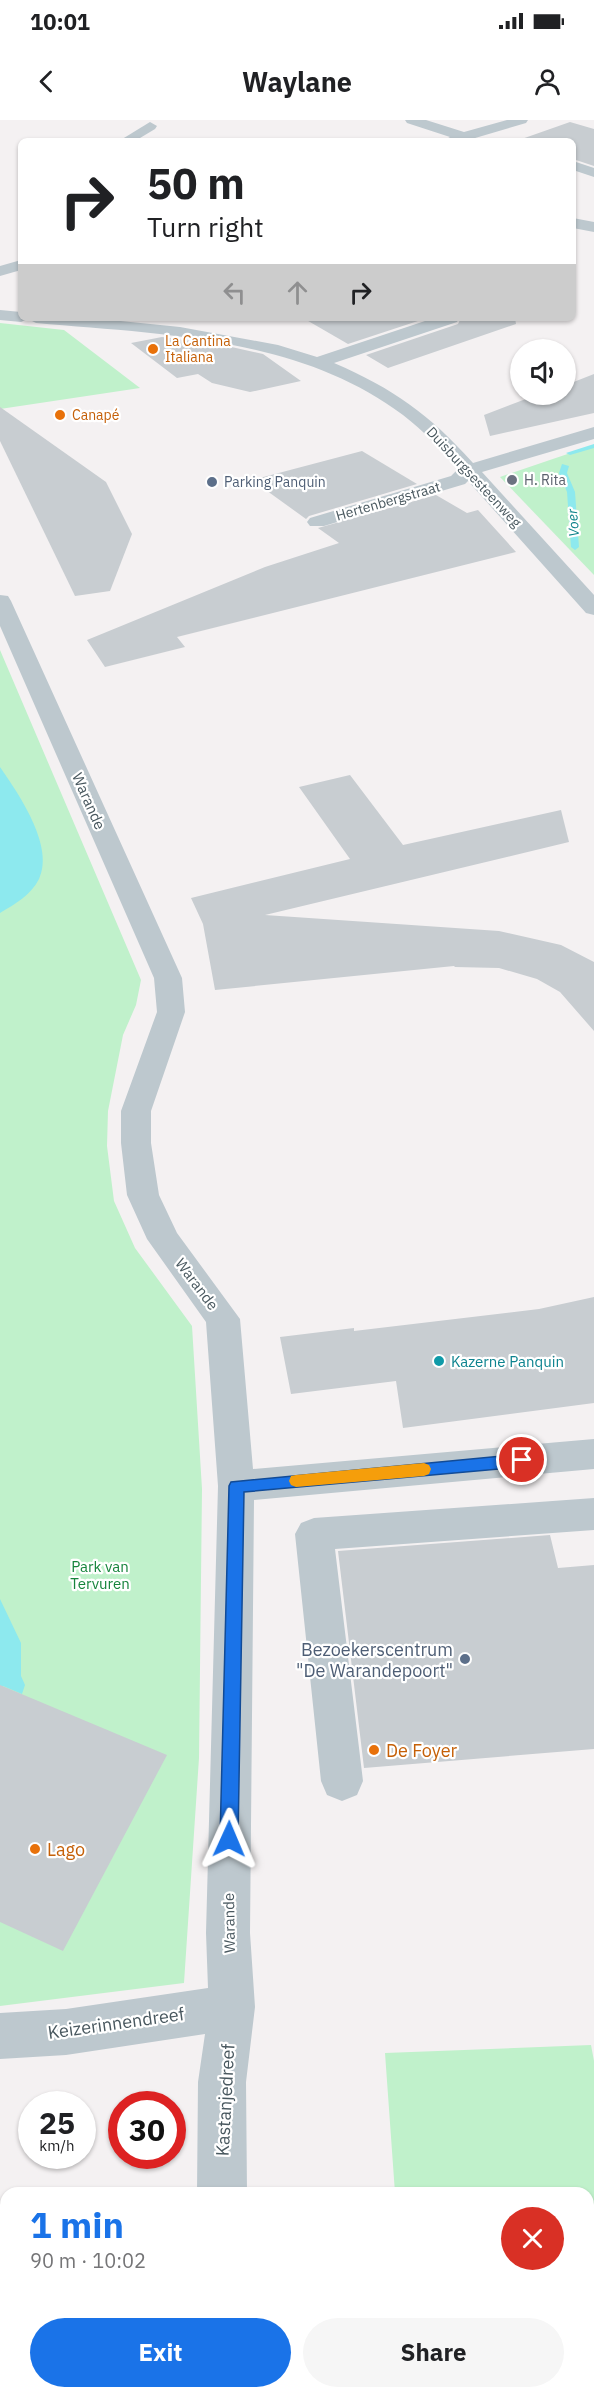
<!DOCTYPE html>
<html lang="en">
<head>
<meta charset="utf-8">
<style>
	:root { --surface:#fff; --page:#f6f6f6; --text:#202124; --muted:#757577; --accent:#1a73e8 }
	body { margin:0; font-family:"IBM Plex Sans",sans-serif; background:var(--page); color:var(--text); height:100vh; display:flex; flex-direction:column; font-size:22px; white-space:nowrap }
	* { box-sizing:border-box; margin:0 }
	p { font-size:20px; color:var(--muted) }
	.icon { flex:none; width:33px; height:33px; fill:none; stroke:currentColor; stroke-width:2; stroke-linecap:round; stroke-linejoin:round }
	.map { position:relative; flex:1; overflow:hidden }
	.drawer { position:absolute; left:0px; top:2067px; width:594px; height:212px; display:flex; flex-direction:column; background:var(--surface); border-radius:18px 18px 0 0; box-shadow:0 2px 4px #0004 }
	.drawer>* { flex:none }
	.guide { position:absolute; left:18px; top:18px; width:558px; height:183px; border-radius:9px; box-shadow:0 2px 4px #0004; background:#fff; color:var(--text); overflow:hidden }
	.buttons { position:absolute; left:510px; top:219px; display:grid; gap:12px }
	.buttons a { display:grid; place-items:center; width:66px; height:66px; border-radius:50%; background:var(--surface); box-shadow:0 2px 4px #0004; font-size:30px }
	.speed { position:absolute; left:18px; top:1971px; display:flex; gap:12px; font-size:30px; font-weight:700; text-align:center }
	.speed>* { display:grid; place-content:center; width:78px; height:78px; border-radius:50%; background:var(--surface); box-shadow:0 2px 4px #0004; line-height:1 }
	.speed small { font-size:15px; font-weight:400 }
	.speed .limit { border:9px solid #d22; background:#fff; color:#111 }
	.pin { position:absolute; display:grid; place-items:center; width:51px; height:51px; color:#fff; margin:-26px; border:3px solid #fff; border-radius:50%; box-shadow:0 2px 6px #0007 }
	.me { position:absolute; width:66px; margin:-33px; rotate:1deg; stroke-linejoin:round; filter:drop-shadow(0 0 4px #0008) }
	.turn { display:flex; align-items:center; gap:21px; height:126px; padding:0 30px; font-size:27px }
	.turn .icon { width:78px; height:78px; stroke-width:2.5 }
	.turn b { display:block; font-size:42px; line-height:51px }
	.lanes { display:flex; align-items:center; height:57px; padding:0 30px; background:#0003; justify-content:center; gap:30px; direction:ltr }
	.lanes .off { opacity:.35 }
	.round { display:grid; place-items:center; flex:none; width:63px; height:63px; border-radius:32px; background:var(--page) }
	.summary { display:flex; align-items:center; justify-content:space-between; height:102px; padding:0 30px }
	h1 { font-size:36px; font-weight:800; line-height:45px; color:var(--accent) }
	.primary-button { display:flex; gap:12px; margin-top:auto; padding:12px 30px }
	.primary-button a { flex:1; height:69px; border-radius:36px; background:var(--accent); color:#fff; font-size:24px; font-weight:800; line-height:69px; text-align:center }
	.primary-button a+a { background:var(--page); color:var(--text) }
	.status { display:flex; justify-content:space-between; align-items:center; height:42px; padding:0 30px; background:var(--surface); direction:ltr }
	.status svg { height:16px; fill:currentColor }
	header { display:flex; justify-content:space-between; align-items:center; height:78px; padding:0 30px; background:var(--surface); font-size:27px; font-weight:800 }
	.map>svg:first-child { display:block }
</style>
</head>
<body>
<div class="status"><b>10:01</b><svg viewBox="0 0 49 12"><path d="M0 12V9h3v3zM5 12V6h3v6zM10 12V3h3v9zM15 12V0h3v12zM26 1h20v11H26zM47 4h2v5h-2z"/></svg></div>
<header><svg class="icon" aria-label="back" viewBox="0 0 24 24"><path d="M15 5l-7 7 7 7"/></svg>Waylane<svg class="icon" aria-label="person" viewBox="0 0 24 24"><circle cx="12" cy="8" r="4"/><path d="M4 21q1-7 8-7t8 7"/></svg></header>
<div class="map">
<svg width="594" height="2278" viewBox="0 0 594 2278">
	<rect width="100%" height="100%" fill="#f4f1f2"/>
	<!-- green -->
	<g fill="#c0f1cb">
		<polygon points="0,203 64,210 140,268 0,289"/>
		<polygon points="594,325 594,455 500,357"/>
		<polygon points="0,530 141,860 136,885 123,915 108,991 107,1026 114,1081 135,1128 192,1206 202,1369 199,1638 184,1863 0,1886"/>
		<polygon points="591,1925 594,1941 594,2278 409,2278 409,2273 588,2272 588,2073 395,2073 385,1933"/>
	</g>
	<!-- water -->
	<g fill="#8de9ee">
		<path d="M0,647c18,26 55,79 39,112 -8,16 -24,25 -39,34z"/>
		<polygon points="0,1479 21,1523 21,1556 25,1565 22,1574 3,1566 0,1570"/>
	</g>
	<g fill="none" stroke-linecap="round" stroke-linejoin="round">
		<!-- stream -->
		<g fill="#8de9ee" fill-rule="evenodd">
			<polygon points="594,324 594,328 570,335 566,333"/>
			<polygon points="562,344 569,346 567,353 575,372 579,427 575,430 571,427 567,372 559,353"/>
		</g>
	</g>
	<!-- building -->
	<g fill="#c8cdd1">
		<polygon points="570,2 594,9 594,46 573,39 573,21 516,21"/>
		<polygon points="303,198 427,198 348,224"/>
		<polygon points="461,198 515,198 516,204 388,248 366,235 458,204"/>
		<polygon points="162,217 227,226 263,234 301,261 250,272 212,263 198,254 177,258 131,223"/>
		<polygon points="594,254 594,293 490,316 484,295 539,274 566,274 566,265"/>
		<polygon points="0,287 106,362 132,414 110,471 75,476 0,321"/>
		<polygon points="362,331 417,364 309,396 306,399 252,360"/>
		<polygon points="436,375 467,393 478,390 516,432 177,517 185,527 105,547 87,520 265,447 339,423 318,408"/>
		<polygon points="350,655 403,725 561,690 569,722 265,795 499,811 561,825 594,842 594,911 560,872 537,859 499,848 455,847 454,846 215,870 203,804 191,778 350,739 299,667"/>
		<polygon points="594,1177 594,1283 403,1308 396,1261 291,1274 280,1217 354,1208 354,1211 539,1189"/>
		<polygon points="550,1415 558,1448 594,1445 594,1629 364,1648 338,1431"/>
		<polygon points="0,1565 167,1635 63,1831 0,1802"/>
	</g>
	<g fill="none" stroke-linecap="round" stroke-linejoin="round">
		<!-- minor -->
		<g fill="#bdc8ce" fill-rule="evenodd">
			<polygon points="405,0 426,0 464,12 507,0 528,0 526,3 465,21 443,21 450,17 407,3"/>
			<polygon points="150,2 157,6 155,9 135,21 119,21"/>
			<polygon points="573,41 594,48 594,57 573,50"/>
			<polygon points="573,98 594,102 594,112 573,108"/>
			<polygon points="21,140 21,150 0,156 0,146"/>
			<path d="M0,190l21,2v6h70l89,9 98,18 39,12 117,-39h25l-2,4 -123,41c60,26 95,51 139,100l121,-36v12l-112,33 112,123v20l-8,-2 -118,-132 -3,3 -141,42h-14l-3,-4 3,-4 141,-42 7,-7c-17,-19 -34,-38 -55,-54 -103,-78 -243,-81 -367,-92l-8,-4 -7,3 -21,-2z"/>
			<polygon points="0,475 8,476 11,481 182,858 185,892 151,991 151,1023 159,1075 177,1113 240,1199 253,1349 594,1319 594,1349 254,1380 250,1813 255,1887 246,1962 247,2073 197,2073 198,1962 205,1914 66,1935 0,1939 0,1893 66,1889 208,1868 206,1813 218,1366 206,1202 147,1119 127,1075 121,1023 121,991 157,892 154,858 0,506"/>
			<polygon points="594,1378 594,1410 335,1429 363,1661 357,1675 342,1681 327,1675 321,1661 295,1414 301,1403 314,1398"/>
			<polygon points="193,2272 245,2272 244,2278 192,2278"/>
		</g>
	</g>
	<!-- route -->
	<polygon fill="#1a73e8" stroke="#114b97" stroke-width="1.5" points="522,1334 528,1336 530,1340 528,1345 522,1347 244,1372 238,1719 236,1725 229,1728 223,1725 220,1719 229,1366 231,1362"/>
	<!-- slow -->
	<polygon fill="#f59e0b" points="424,1343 429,1345 431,1349 429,1354 424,1356 296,1367 291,1365 289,1361 291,1356 296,1355"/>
	<!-- markers -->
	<g fill="#e8710a" stroke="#fff" stroke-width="2">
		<circle cx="153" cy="229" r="6"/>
		<circle cx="60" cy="295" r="6"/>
		<circle cx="374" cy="1630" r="6"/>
		<circle cx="35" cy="1729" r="6"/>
	</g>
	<circle fill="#6b7280" stroke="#fff" stroke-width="2" cx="512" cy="360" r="6"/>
	<g fill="#5c6f8a" stroke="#fff" stroke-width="2">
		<circle cx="212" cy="362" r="6"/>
		<circle cx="465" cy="1539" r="6"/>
	</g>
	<circle fill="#0f9aa8" stroke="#fff" stroke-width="2" cx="439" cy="1241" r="6"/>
	<g text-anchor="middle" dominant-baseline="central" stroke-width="4.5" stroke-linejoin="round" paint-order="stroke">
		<!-- far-food labels -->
		<g font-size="14" fill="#c56008" stroke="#fff" text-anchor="start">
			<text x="165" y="221">La Cantina<tspan x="165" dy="16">Italiana</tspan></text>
			<text x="72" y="295">Canapé</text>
		</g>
		<!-- far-street labels -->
		<g font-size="14" fill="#49585f" stroke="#fff">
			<text transform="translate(474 357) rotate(47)">Duisburgsesteenweg</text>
			<text transform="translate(388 381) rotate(-16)">Hertenbergstraat</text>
		</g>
		<!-- far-worship labels -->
		<g font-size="14" fill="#5b616d" stroke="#fff" text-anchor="start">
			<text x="524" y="360">H. Rita</text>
		</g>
		<!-- far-service labels -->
		<g font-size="14" fill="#4e5e75" stroke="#fff" text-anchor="start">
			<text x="224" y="362">Parking Panquin</text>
		</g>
		<!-- far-water labels -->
		<g font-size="14" font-style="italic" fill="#0c8289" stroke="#fff">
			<text transform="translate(573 403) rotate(-94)">Voer</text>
		</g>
		<!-- street labels -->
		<g font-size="15" fill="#49585f" stroke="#fff">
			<text transform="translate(89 681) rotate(66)">Warande</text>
			<text transform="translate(197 1164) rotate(53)">Warande</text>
			<text transform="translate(229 1803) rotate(-91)">Warande</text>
		</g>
		<!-- culture labels -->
		<g font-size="15" fill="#0d838f" stroke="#fff" text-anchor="start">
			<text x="451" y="1241">Kazerne Panquin</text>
		</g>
		<!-- park labels -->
		<g font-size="15" fill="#16843c" stroke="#fff">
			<text x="100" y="1446">Park van<tspan x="100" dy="17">Tervuren</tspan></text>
		</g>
		<!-- near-service labels -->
		<g font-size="18" fill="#4e5e75" stroke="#fff" text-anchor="end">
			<text x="453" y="1529">Bezoekerscentrum<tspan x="453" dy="21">"De Warandepoort"</tspan></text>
		</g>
		<!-- near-food labels -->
		<g font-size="18" fill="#c56008" stroke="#fff" text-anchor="start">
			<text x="386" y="1630">De Foyer</text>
			<text x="47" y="1729">Lago</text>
		</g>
		<!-- near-street labels -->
		<g font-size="18" fill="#49585f" stroke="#fff">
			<text transform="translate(116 1903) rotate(-8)">Keizerinnendreef</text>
			<text transform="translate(225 1980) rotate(-87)">Kastanjedreef</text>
		</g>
	</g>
</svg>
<div class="buttons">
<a><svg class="icon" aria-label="sound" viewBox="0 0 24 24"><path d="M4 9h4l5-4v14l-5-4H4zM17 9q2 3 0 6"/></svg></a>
</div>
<div class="speed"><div>25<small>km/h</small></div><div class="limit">30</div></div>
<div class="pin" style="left:522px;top:1340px;background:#d93025"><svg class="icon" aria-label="arrive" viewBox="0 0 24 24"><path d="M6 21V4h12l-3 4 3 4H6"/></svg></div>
<svg class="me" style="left:229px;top:1719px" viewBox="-20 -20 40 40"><path d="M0-17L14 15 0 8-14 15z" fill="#1a73e8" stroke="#fff" stroke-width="4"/></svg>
<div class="guide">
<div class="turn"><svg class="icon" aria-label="right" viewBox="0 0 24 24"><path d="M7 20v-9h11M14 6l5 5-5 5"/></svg><div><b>50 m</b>Turn right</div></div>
<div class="lanes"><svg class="icon off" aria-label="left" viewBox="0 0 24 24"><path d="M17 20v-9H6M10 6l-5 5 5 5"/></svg><svg class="icon off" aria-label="ahead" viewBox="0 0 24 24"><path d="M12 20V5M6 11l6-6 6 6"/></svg><svg class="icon" aria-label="right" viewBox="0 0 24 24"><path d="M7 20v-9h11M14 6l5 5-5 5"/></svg></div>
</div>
<section class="drawer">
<div class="summary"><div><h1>1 min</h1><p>90 m · 10:02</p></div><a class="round" style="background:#d93025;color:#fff"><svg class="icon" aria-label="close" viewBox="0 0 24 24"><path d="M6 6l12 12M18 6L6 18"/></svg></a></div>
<div class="primary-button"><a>Exit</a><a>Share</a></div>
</section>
</div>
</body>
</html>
